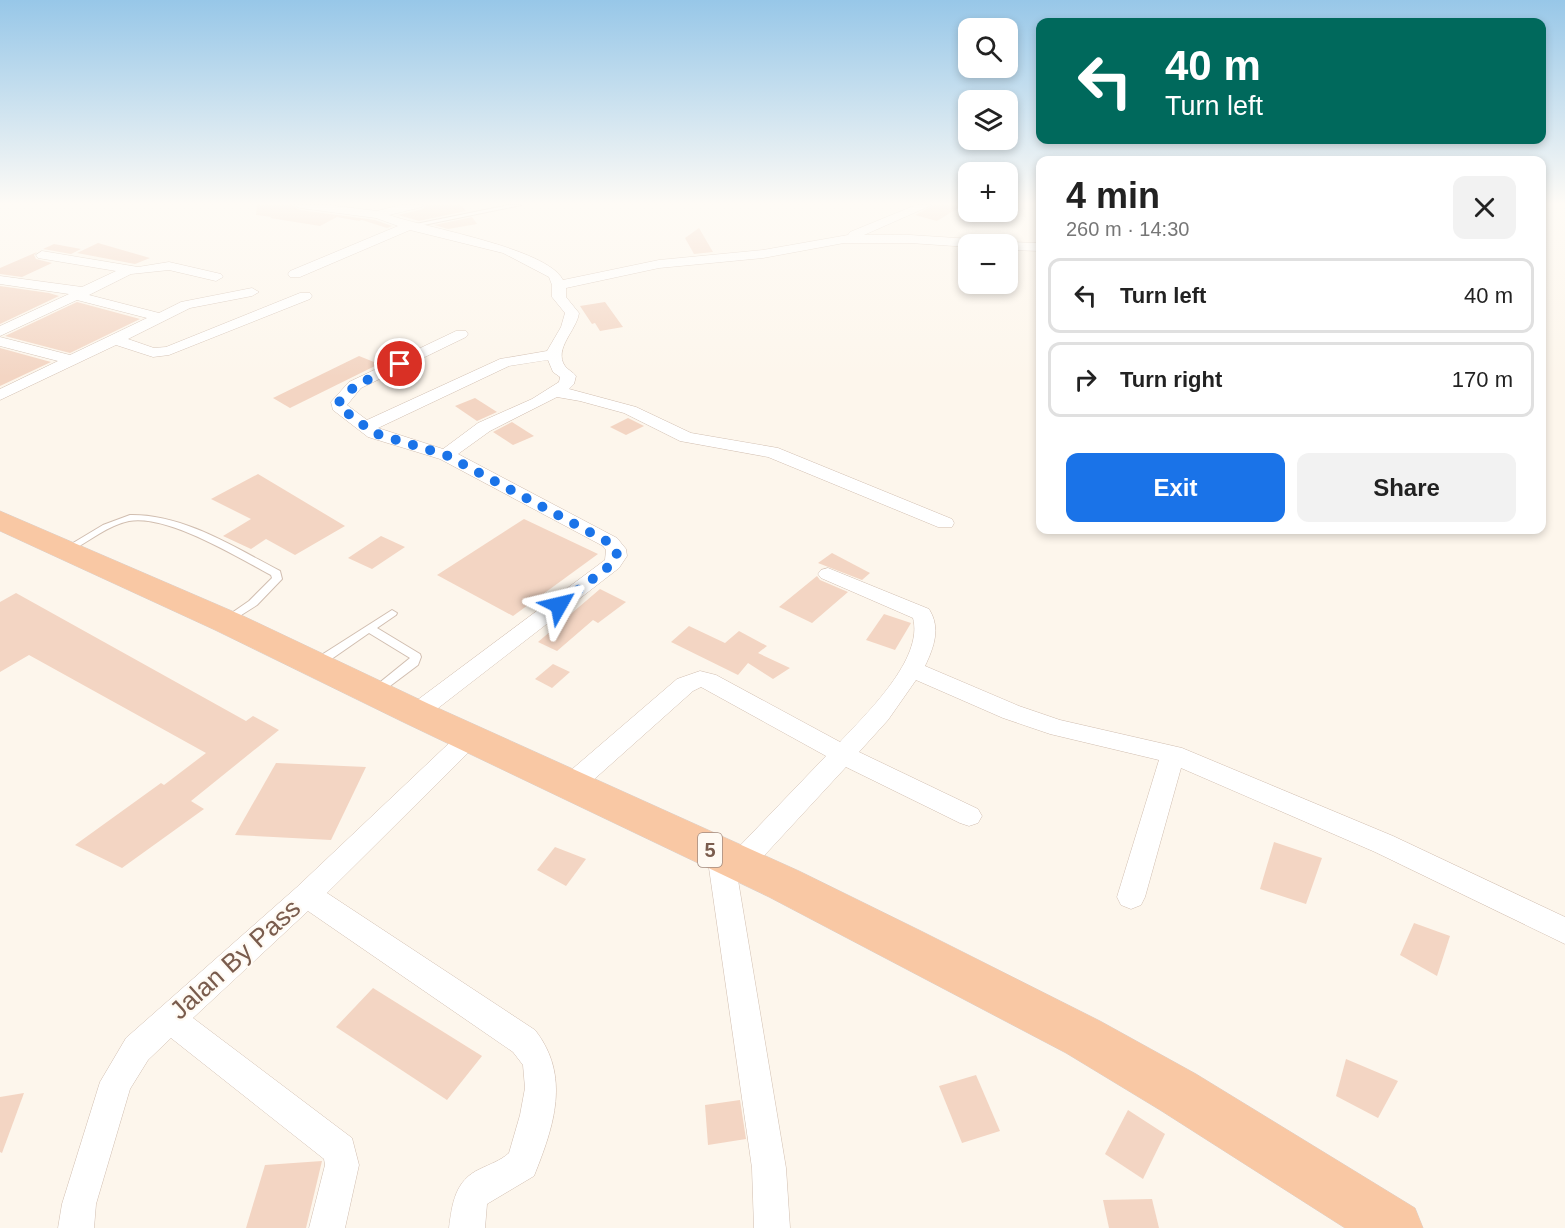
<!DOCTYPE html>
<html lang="en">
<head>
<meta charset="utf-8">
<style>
	:root { --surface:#fff; --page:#f2f2f2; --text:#222; --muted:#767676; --line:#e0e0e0; --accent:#1a73e8 }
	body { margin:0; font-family:Arial,sans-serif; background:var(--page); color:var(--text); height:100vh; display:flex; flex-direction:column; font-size:22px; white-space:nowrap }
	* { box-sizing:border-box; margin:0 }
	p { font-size:20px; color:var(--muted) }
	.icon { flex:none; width:33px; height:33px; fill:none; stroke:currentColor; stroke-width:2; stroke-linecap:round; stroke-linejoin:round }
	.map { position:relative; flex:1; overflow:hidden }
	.side { position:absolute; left:1036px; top:156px; width:510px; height:378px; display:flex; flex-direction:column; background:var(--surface); border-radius:12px; box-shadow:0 3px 9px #0003 }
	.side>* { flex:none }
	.banner { position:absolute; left:1036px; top:18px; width:510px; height:126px; border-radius:12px; box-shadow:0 3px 9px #0003; background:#00695c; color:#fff; overflow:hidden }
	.controls { position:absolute; left:958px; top:18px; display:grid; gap:12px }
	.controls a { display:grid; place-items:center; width:60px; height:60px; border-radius:12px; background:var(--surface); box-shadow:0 3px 9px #0003; font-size:30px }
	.pin { position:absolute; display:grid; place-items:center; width:51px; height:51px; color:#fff; margin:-26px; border:3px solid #fff; border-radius:50%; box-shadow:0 2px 6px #0007 }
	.me { position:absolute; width:66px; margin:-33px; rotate:53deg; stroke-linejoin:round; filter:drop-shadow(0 0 4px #0008) }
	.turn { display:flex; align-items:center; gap:21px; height:126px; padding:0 30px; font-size:27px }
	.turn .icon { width:78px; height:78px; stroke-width:2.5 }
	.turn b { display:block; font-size:42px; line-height:51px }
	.round { display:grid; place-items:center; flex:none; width:63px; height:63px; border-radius:12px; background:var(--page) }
	.summary { display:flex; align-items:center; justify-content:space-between; height:102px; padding:0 30px }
	h1 { font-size:36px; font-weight:700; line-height:45px }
	.primary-button { display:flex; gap:12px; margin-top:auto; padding:12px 30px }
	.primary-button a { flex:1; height:69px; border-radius:12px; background:var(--accent); color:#fff; font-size:24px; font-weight:700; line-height:69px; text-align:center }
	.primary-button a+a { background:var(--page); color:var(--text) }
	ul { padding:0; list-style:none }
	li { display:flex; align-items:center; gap:18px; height:75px; margin:0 12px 9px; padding:0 18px; border:3px solid var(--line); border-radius:12px }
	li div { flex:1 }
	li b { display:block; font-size:22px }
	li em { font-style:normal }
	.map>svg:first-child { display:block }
</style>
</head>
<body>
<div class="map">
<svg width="1565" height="1228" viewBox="0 0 1565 1228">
	<rect width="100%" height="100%" fill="#fdf6ec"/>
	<!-- building -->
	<g fill="#f3d5c3">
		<polygon points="257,205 292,205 300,210 375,220 392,226 387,228 362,220 359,221 337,217 320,226 270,218 272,217 256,215"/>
		<polygon points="426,205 461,205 466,211 419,221 398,215 423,209"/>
		<polygon points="934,205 963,205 937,221 915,215"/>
		<polygon points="472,217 477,224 448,229 434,225"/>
		<polygon points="699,228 713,252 694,254 685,238"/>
		<polygon points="98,243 150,258 135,264 77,253"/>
		<polygon points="54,244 81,249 71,254 43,249"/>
		<polygon points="37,252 34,255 36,259 52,263 22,277 0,274 0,268"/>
		<polygon points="0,286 49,293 59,296 0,324"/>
		<polygon points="77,302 140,319 70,353 5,336"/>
		<polygon points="605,302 623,327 600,331 595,323 592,324 580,306"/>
		<polygon points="0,348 51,362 0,386"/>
		<polygon points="359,356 379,364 290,408 273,398"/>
		<polygon points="475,398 497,412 477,421 455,406"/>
		<polygon points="628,418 644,426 626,435 610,427"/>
		<polygon points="512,422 534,436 513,445 493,432"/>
		<polygon points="258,474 345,526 295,555 266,539 251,549 223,536 251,519 211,499"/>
		<polygon points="524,519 598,554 513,616 437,575"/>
		<polygon points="381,536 405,547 372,569 348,558"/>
		<polygon points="832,553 870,573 862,580 818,563"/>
		<polygon points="817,576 820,580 848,592 812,623 779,607"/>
		<polygon points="600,589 626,602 598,623 593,620 557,651 538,642"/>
		<polygon points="16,593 246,721 253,716 279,730 191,801 204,809 122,868 75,845 161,783 164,785 206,753 29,655 0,672 0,602"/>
		<polygon points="884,614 911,623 895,650 866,640"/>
		<polygon points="689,626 725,643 739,631 767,646 758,653 790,668 773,679 748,663 738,675 671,642"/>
		<polygon points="553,664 570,672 552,688 535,679"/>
		<polygon points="276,763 366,767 331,840 235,835"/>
		<polygon points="1274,842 1322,858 1306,904 1260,889"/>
		<polygon points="555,847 586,859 566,886 537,870"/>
		<polygon points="1414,923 1450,936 1437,976 1400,955"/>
		<polygon points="373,988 482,1056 447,1100 336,1027"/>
		<polygon points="1346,1059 1398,1081 1378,1118 1336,1096"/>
		<polygon points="976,1075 1000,1131 962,1143 939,1086"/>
		<polygon points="24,1093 2,1153 0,1152 0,1097"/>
		<polygon points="740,1100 746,1139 708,1145 705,1105"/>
		<polygon points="1128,1110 1165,1134 1143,1179 1105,1154"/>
		<polygon points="322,1161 306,1228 246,1228 265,1165"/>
		<polygon points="1152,1199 1159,1228 1109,1228 1103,1200"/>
	</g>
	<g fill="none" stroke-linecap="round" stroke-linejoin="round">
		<!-- service casing -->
		<g stroke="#d1beb0" stroke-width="2">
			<g id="service">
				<polygon points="509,205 521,205 409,228 406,226"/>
				<path d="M130,515c53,-1 104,32 150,56l2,8 -25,26 -30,19 -5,-3 1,-2 26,-18 23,-23 -1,-3c-34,-18 -104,-61 -142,-54 -20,4 -40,20 -58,30h-6l-2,-2 40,-24z"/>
				<polygon points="392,610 397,613 396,615 377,628 420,654 421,657 418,665 378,695 370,695 368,692 410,658 369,633 320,667 312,667 310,664 312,661"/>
			</g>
		</g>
		<!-- minor casing -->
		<g stroke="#d1beb0" stroke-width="1">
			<g id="minor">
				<path d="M294,205h34l49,6 24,-6h23l-2,2 -33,8c37,13 158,33 174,65l96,-20 104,-10 85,-15 2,-3 66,-27h16l-68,30h46l77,5 6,4h-24v3l-59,-4h-66l-81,15 -104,10 -93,20v9l13,16c-2,17 -26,36 -14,53 3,4 8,6 11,10l-2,8 -5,5 67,18 55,26 87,15 174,71 2,4 -2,4h-14l-170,-70 -88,-16 -56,-28 -44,-12 -23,-4 -67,34 -32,23 159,84 9,11 1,7 -8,12 -195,151 -8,2 -8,-2 -4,-6 4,-6 197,-147 1,-10 -3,-4 -163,-87 -72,-22 -35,-27 -2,-8 18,-20 107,-51h10l2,3 -2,3 -105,51 -14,17 20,15 133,-61 47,-8 14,-24 4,-14 -13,-16v-12l-3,-8 -46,-24 -93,-23 -110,47h-10l-2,-3 2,-3 108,-45 -22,-8 -76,-10zM548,360l5,12 7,5 -1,5 -27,17 -54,24 -35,26 -65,-21 131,-62z"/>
				<polygon points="1008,242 1041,243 1041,251 1008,250 1008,244 1003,244"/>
				<polygon points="42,251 138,267 169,262 221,274 223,277 216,281 169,270 131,274 89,295 159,313 181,302 252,288 259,292 252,296 190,308 128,339 154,348 166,347 300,293 310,293 312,296 310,299 169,355 153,357 116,345 0,400 0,389 58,361 0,346 0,337 70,355 147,318 77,300 0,336 0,326 69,294 0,284 0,276 82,287 116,271 38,258 36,255"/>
				<path d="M828,568l101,41c12,19 5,38 -4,57l94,40 41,14 122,28 211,88 172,81v27l-190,-92 -194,-84 -36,129 -4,8 -10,4 -10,-4 -4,-8 42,-137 -109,-26 -47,-16 -87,-38 -28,40 -29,32 119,57 4,7 -4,7 -9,3 -9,-3 -114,-56 -97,105 -12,2 49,294 4,60h-36l-2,-60 -45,-314 4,-8 9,-3 9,3 4,7 93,-97 -125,-69 -8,4 -112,100 -9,3 -9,-3 -3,-7 3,-7 114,-98 23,-8 16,4 124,67c26,-28 84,-83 73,-124l-92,-40 -3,-4 3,-4z"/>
				<path d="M471,727l8,3 4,6 -4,6 -152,151 208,137c36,46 19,96 -1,146l-47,28 -2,24h-36c3,-24 6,-48 31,-59 10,-5 20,-8 29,-16l11,-38 5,-27 -2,-23 -10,-13 -205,-141 -115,107 159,120 7,27 -14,63h-36l16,-63 -1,-6 -153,-121 -23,22 -18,29 -34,115 -2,24h-36l4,-24 38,-122 26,-44 171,-151 166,-157z"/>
			</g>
		</g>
		<!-- trunk casing -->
		<g stroke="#dad1cd" stroke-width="1">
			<polygon id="trunk" points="0,511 239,614 429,704 799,871 921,931 1100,1021 1196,1074 1415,1208 1423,1228 1345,1228 1160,1110 1066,1053 769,897 403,722 215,630 0,531"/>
		</g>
		<!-- service -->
		<use href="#service" fill="#fff" fill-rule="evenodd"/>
		<!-- minor -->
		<use href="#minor" fill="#fff" fill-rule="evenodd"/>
		<!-- trunk -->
		<use href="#trunk" fill="#f9c8a4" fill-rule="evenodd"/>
	</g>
	<!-- sky -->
	<linearGradient id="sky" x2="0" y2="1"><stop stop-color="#97c7e8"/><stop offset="0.54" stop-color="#fefbf6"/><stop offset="1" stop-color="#fefbf6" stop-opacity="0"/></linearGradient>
	<rect width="1565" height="377" fill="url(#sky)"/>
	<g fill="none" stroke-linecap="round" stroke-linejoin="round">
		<!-- route -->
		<polyline stroke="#1a73e8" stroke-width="10" stroke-dasharray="0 18" points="400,364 355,386 339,402 339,407 374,433 446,455 610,543 616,549 617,556 612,564 559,605"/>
	</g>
	<g text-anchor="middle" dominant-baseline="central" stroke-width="4.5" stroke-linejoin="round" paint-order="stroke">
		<!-- shield labels -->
		<rect fill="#fffaf3" stroke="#a28b7f" stroke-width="1.5" x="698" y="833" width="24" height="34" rx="4.5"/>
		<g font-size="20" font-weight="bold" fill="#7a5c4d">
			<text x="710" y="850">5</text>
		</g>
		<!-- near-street labels -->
		<g font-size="26" fill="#7a5c4d" stroke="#fffaf3">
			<text transform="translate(235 959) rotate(-42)">Jalan By Pass</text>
		</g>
	</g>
</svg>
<div class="controls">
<a><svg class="icon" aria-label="search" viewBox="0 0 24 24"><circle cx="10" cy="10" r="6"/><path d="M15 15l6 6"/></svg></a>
<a><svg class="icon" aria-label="layers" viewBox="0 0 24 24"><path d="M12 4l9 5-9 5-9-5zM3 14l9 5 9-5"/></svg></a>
<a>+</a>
<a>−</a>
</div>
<div class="pin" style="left:400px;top:364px;background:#d93025"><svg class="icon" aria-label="arrive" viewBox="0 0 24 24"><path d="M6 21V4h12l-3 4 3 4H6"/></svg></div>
<svg class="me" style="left:559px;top:605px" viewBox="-20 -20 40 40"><path d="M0-17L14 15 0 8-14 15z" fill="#1a73e8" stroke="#fff" stroke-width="4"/></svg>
<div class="banner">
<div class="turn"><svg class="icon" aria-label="left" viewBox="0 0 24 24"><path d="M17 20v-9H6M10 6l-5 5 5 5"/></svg><div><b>40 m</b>Turn left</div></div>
</div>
<section class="side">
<div class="summary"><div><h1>4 min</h1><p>260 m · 14:30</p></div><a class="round"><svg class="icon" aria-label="close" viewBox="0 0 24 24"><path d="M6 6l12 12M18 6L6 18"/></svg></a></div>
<ul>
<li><svg class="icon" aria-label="left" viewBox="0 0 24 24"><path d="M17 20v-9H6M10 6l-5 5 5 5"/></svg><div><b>Turn left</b></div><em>40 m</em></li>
<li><svg class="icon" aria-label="right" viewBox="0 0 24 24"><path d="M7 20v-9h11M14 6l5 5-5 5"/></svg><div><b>Turn right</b></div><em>170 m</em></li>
</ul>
<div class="primary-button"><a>Exit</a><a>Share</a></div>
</section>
</div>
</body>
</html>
